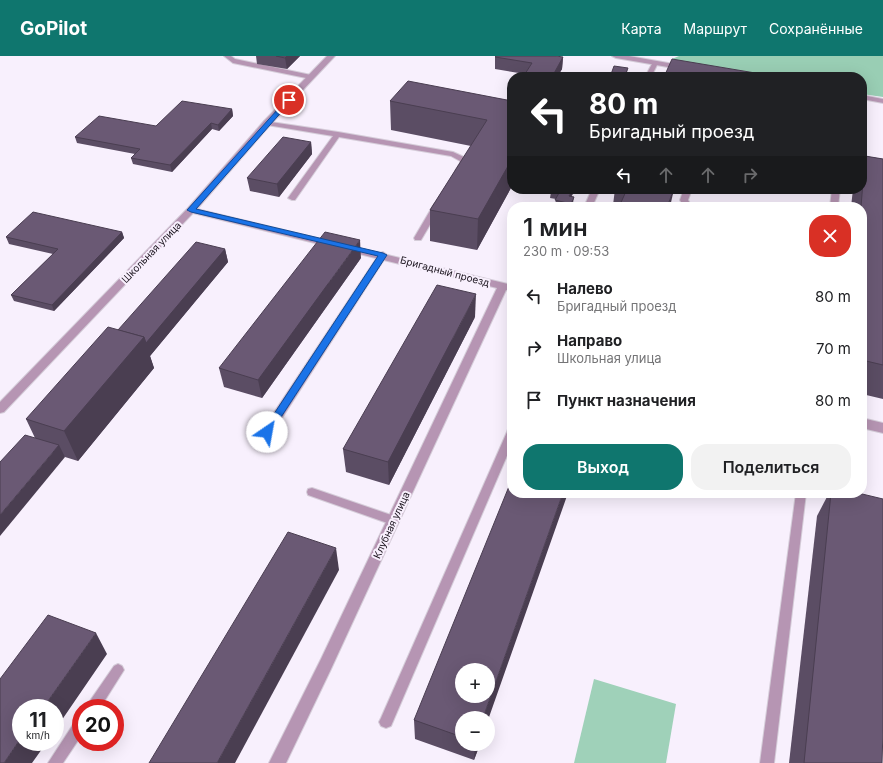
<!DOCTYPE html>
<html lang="ru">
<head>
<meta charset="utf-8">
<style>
	:root { --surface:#fff; --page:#f2f2f2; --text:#202124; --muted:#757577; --accent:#0f766e }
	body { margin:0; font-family:Inter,sans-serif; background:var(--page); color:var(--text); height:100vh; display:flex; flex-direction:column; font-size:15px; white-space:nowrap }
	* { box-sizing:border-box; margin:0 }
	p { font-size:13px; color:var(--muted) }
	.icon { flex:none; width:22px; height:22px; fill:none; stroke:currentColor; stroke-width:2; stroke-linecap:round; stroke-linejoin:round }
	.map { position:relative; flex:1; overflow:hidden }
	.side { position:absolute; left:507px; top:146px; width:360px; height:296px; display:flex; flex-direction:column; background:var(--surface); border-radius:16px; box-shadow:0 4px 16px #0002 }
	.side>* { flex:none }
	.banner { position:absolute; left:507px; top:16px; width:360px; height:122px; border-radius:16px; box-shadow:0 4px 16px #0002; background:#202124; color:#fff; overflow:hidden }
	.fabs { position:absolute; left:455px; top:607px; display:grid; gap:8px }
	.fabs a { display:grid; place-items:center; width:40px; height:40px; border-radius:50%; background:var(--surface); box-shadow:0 4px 16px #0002; font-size:20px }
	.speed { position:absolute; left:12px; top:643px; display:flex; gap:8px; font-size:20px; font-weight:700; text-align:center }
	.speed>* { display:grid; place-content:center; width:52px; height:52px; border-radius:50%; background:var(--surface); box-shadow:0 4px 16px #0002; line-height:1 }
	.speed small { font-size:10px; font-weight:400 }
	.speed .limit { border:6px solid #d22; background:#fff; color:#111 }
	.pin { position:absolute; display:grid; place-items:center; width:34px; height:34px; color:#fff; margin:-17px; border:2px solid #fff; border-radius:50%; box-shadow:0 1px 4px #0007 }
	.me { position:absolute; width:44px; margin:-22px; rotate:33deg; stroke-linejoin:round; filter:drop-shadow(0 0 3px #0008) }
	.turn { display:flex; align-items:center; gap:14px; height:84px; padding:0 16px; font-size:18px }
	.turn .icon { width:52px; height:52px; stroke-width:2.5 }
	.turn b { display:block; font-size:28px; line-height:34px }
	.lanes { display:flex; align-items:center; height:38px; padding:0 16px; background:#0003; justify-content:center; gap:20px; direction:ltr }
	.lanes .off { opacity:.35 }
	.round { display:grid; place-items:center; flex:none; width:42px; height:42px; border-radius:16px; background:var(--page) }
	.headline { display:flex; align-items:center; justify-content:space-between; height:68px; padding:0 16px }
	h1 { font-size:24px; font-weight:600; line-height:30px }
	.action { display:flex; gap:8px; margin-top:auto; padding:8px 16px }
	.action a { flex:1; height:46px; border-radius:16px; background:var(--accent); color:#fff; font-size:16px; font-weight:600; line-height:46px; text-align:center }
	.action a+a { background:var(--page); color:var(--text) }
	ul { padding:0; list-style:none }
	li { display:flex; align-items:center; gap:12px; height:52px; padding:0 16px }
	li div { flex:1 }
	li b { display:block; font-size:15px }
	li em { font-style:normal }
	header { display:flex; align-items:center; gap:24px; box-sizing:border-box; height:56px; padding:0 20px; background:var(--accent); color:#fff }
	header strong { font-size:19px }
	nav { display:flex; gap:22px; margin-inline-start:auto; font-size:14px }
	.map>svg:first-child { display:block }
</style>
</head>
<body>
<header>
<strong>GoPilot</strong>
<nav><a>Карта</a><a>Маршрут</a><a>Сохранённые</a></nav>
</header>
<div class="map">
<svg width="883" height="707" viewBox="0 0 883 707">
	<rect width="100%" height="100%" fill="#f8f0fd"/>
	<!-- green -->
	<polygon fill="#9fd1b9" points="594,623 676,648 666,707 574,707"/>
	<!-- forest -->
	<polygon fill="#99ceb4" points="679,0 883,0 883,41 862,38 862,21 762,21 673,6 672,3"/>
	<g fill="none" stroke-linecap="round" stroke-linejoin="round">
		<!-- lane casing -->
		<g stroke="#d5cdd9" stroke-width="2">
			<g id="lane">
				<polygon points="224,0 231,0 235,3 311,19 314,21 311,23 233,7"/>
				<polygon points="653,6 658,7 651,21 645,21"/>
				<polygon points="264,65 338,76 453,96 466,102 468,107 462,117 459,117 455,115 460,107 460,105 451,100 339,81 295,144 292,144 288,142 333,80 267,69 264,69"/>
				<polygon points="592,133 600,133 592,151 584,151"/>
				<polygon points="684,133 692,133 688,144 692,151 684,151 680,144"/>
				<polygon points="832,133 840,133 838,151 830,151"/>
				<polygon points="434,148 440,148 441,150 421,184 415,184 414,182"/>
				<polygon points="383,196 387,199 271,379 263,379 262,376 263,373 380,197"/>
				<polygon points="512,372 512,388 391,670 386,672 381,670 379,666 381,662 507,376 508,373"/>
				<polygon points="312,432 397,461 399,464 397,467 393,469 308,439 307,436 308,433"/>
				<polygon points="796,437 806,437 774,707 760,707"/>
				<polygon points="118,608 122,610 124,614 100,652 85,652 114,610"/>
				<polygon points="81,663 81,680 63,707 48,707 76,664"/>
			</g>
		</g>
		<!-- street casing -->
		<g stroke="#d5cdd9" stroke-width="2">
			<g id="street">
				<polygon points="327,0 335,0 270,69 197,153 512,229 512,235 506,234 331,613 286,707 269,707 321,603 497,232 193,157 4,356 0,357 0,346 188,152 264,65"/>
				<polygon points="612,0 629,0 685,10 689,12 685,14 616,2"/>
				<polygon points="862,39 883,43 883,47 862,43"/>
				<polygon points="862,362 883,367 883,377 862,372"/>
			</g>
		</g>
		<!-- lane -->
		<use href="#lane" fill="#b695b3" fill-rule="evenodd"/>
		<!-- street -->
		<use href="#street" fill="#b695b3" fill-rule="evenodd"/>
	</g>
	<!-- wall -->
	<g fill="#5b4d64">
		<polygon points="256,0 300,0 287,13 257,8"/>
		<polygon points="495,1 563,1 562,13 557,21 523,21 525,18 495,13"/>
		<polygon points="390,45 512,45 512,130 477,194 430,185 430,154 471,90 391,74"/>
		<polygon points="232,53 233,60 219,75 212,73 172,116 133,108 131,102 135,98 77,87 75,81 156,70"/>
		<polygon points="311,86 312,98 279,141 250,135 247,122"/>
		<polygon points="865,100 883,103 883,343 862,338 862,151 851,151 853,133 862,133 862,107"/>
		<polygon points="615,133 674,133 619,150 613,149"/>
		<polygon points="551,136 571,140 573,147 572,151 552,151 555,149 556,143 550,142"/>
		<polygon points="122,176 124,182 54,255 14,245 11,239 53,198 9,188 6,181"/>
		<polygon points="225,193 228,206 150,300 154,312 78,405 65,401 35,382 26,363 118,274"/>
		<polygon points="361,202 262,342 224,331 219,312"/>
		<polygon points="475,261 389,429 346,416 343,393"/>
		<polygon points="829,437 858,437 882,707 789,707 817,460"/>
		<polygon points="462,662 462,688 480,688 474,704 415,683 414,664"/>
	</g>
	<!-- shaded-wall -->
	<g fill="#4a3e51">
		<polygon points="287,0 300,0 287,13 285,2"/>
		<polygon points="563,1 562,13 557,21 552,21"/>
		<polygon points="628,12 626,21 624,21"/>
		<polygon points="232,53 233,60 219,75 218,69"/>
		<polygon points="211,67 212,73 172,116 170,109"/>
		<polygon points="311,86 312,98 279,141 277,128"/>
		<polygon points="512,103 512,130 477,194 478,163"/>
		<polygon points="573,133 576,133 568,146 569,140"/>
		<polygon points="674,133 670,151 667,151"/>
		<polygon points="574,141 573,147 572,151 571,151 571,148"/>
		<polygon points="122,176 124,182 54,255 52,249"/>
		<polygon points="360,184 361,202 262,342 258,324"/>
		<polygon points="225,193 228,206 150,300 154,312 78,405 64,375 144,281"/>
		<polygon points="476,238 475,261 389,429 388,406"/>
		<polygon points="59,389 65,401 0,480 0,459"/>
		<polygon points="563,437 568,437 488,664 488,662 483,662"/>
		<polygon points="336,492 339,514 235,707 217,707"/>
		<polygon points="96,577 107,598 55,674 55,652 43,652"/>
		<polygon points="21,682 21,686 47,686 32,707 4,707"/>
		<polygon points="475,688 480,688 474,704"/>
	</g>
	<!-- building -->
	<g fill="#6a5974" stroke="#4a3e51" fill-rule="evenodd">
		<polygon points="276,0 287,0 285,2"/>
		<polygon points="496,0 556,0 563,1 552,21 523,21 532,7 495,1"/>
		<polygon points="672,3 779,21 664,21"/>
		<polygon points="614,10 628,12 624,21 610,21"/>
		<polygon points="408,25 512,45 512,103 478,163 430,154 487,64 390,45"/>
		<polygon points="862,35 866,36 863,61 862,61"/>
		<polygon points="182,45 232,53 218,69 211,67 170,109 131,102 140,93 75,81 99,60 156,70"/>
		<polygon points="283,81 311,86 277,128 247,122"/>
		<polygon points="865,100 883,103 883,309 862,304 862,151 861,151"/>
		<polygon points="552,133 573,133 569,140 574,141 571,148 555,144 559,137 551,136"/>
		<polygon points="627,133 674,133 667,151 619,151"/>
		<polygon points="553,149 565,151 552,151"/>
		<polygon points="33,156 122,176 52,249 11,239 58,193 6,181"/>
		<polygon points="325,176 360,184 258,324 219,312"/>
		<polygon points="196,186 225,193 146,287 144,281 118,274"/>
		<polygon points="437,229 476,238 388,406 343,393"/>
		<polygon points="108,271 144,281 64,375 26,363"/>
		<polygon points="25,379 59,389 0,459 0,406"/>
		<path d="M512,423v14h51l-80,225h-21v19l-48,-17zM462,614h26v26h-26z"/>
		<polygon points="831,437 858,437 883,443 883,674 882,707 804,707"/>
		<polygon points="288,476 336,492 217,707 149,707"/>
		<polygon points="48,559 96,577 43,652 21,652 21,682 4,707 0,707 0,623"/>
	</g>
	<!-- route -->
	<polygon fill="#1a73e8" stroke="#114b97" points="287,43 292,44 196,153 383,197 387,199 270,378 267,379 262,376 264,373 378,200 191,156 187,154"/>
	<g text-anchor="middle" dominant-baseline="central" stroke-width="4" stroke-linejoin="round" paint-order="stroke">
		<!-- street labels -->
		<g font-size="10" fill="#1c151f" stroke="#f8f0fd">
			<text transform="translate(151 196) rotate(-46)">Школьная улица</text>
			<text transform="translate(445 215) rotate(15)">Бригадный проезд</text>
			<text transform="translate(391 469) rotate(-65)">Клубная улица</text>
		</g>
	</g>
</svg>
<div class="fabs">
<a>+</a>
<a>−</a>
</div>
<div class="speed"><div>11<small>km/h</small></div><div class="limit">20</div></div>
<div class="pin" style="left:289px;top:44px;background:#d93025"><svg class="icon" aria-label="arrive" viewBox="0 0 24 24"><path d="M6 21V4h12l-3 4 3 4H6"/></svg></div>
<svg class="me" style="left:267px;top:376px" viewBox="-20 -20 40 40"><circle r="19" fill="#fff"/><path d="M0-13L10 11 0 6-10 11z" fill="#1a73e8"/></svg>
<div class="banner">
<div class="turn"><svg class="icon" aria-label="left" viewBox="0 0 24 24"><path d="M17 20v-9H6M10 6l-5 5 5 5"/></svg><div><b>80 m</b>Бригадный проезд</div></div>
<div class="lanes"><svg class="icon" aria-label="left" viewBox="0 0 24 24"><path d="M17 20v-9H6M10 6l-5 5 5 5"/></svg><svg class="icon off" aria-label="ahead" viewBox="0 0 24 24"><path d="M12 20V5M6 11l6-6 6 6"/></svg><svg class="icon off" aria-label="ahead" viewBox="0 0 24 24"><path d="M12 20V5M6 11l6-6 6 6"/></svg><svg class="icon off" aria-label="right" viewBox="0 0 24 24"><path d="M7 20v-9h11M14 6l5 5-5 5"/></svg></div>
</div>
<section class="side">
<div class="headline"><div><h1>1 мин</h1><p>230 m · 09:53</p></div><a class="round" style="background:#d93025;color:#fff"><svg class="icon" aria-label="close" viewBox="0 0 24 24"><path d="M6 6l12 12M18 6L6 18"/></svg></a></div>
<ul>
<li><svg class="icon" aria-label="left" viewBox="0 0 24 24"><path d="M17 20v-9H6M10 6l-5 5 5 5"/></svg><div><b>Налево</b><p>Бригадный проезд</p></div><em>80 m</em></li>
<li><svg class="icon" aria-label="right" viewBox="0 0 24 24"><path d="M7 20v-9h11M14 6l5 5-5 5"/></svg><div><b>Направо</b><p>Школьная улица</p></div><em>70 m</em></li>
<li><svg class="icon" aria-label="arrive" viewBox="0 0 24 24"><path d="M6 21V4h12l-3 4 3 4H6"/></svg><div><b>Пункт назначения</b></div><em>80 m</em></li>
</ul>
<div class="action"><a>Выход</a><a>Поделиться</a></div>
</section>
</div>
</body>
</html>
